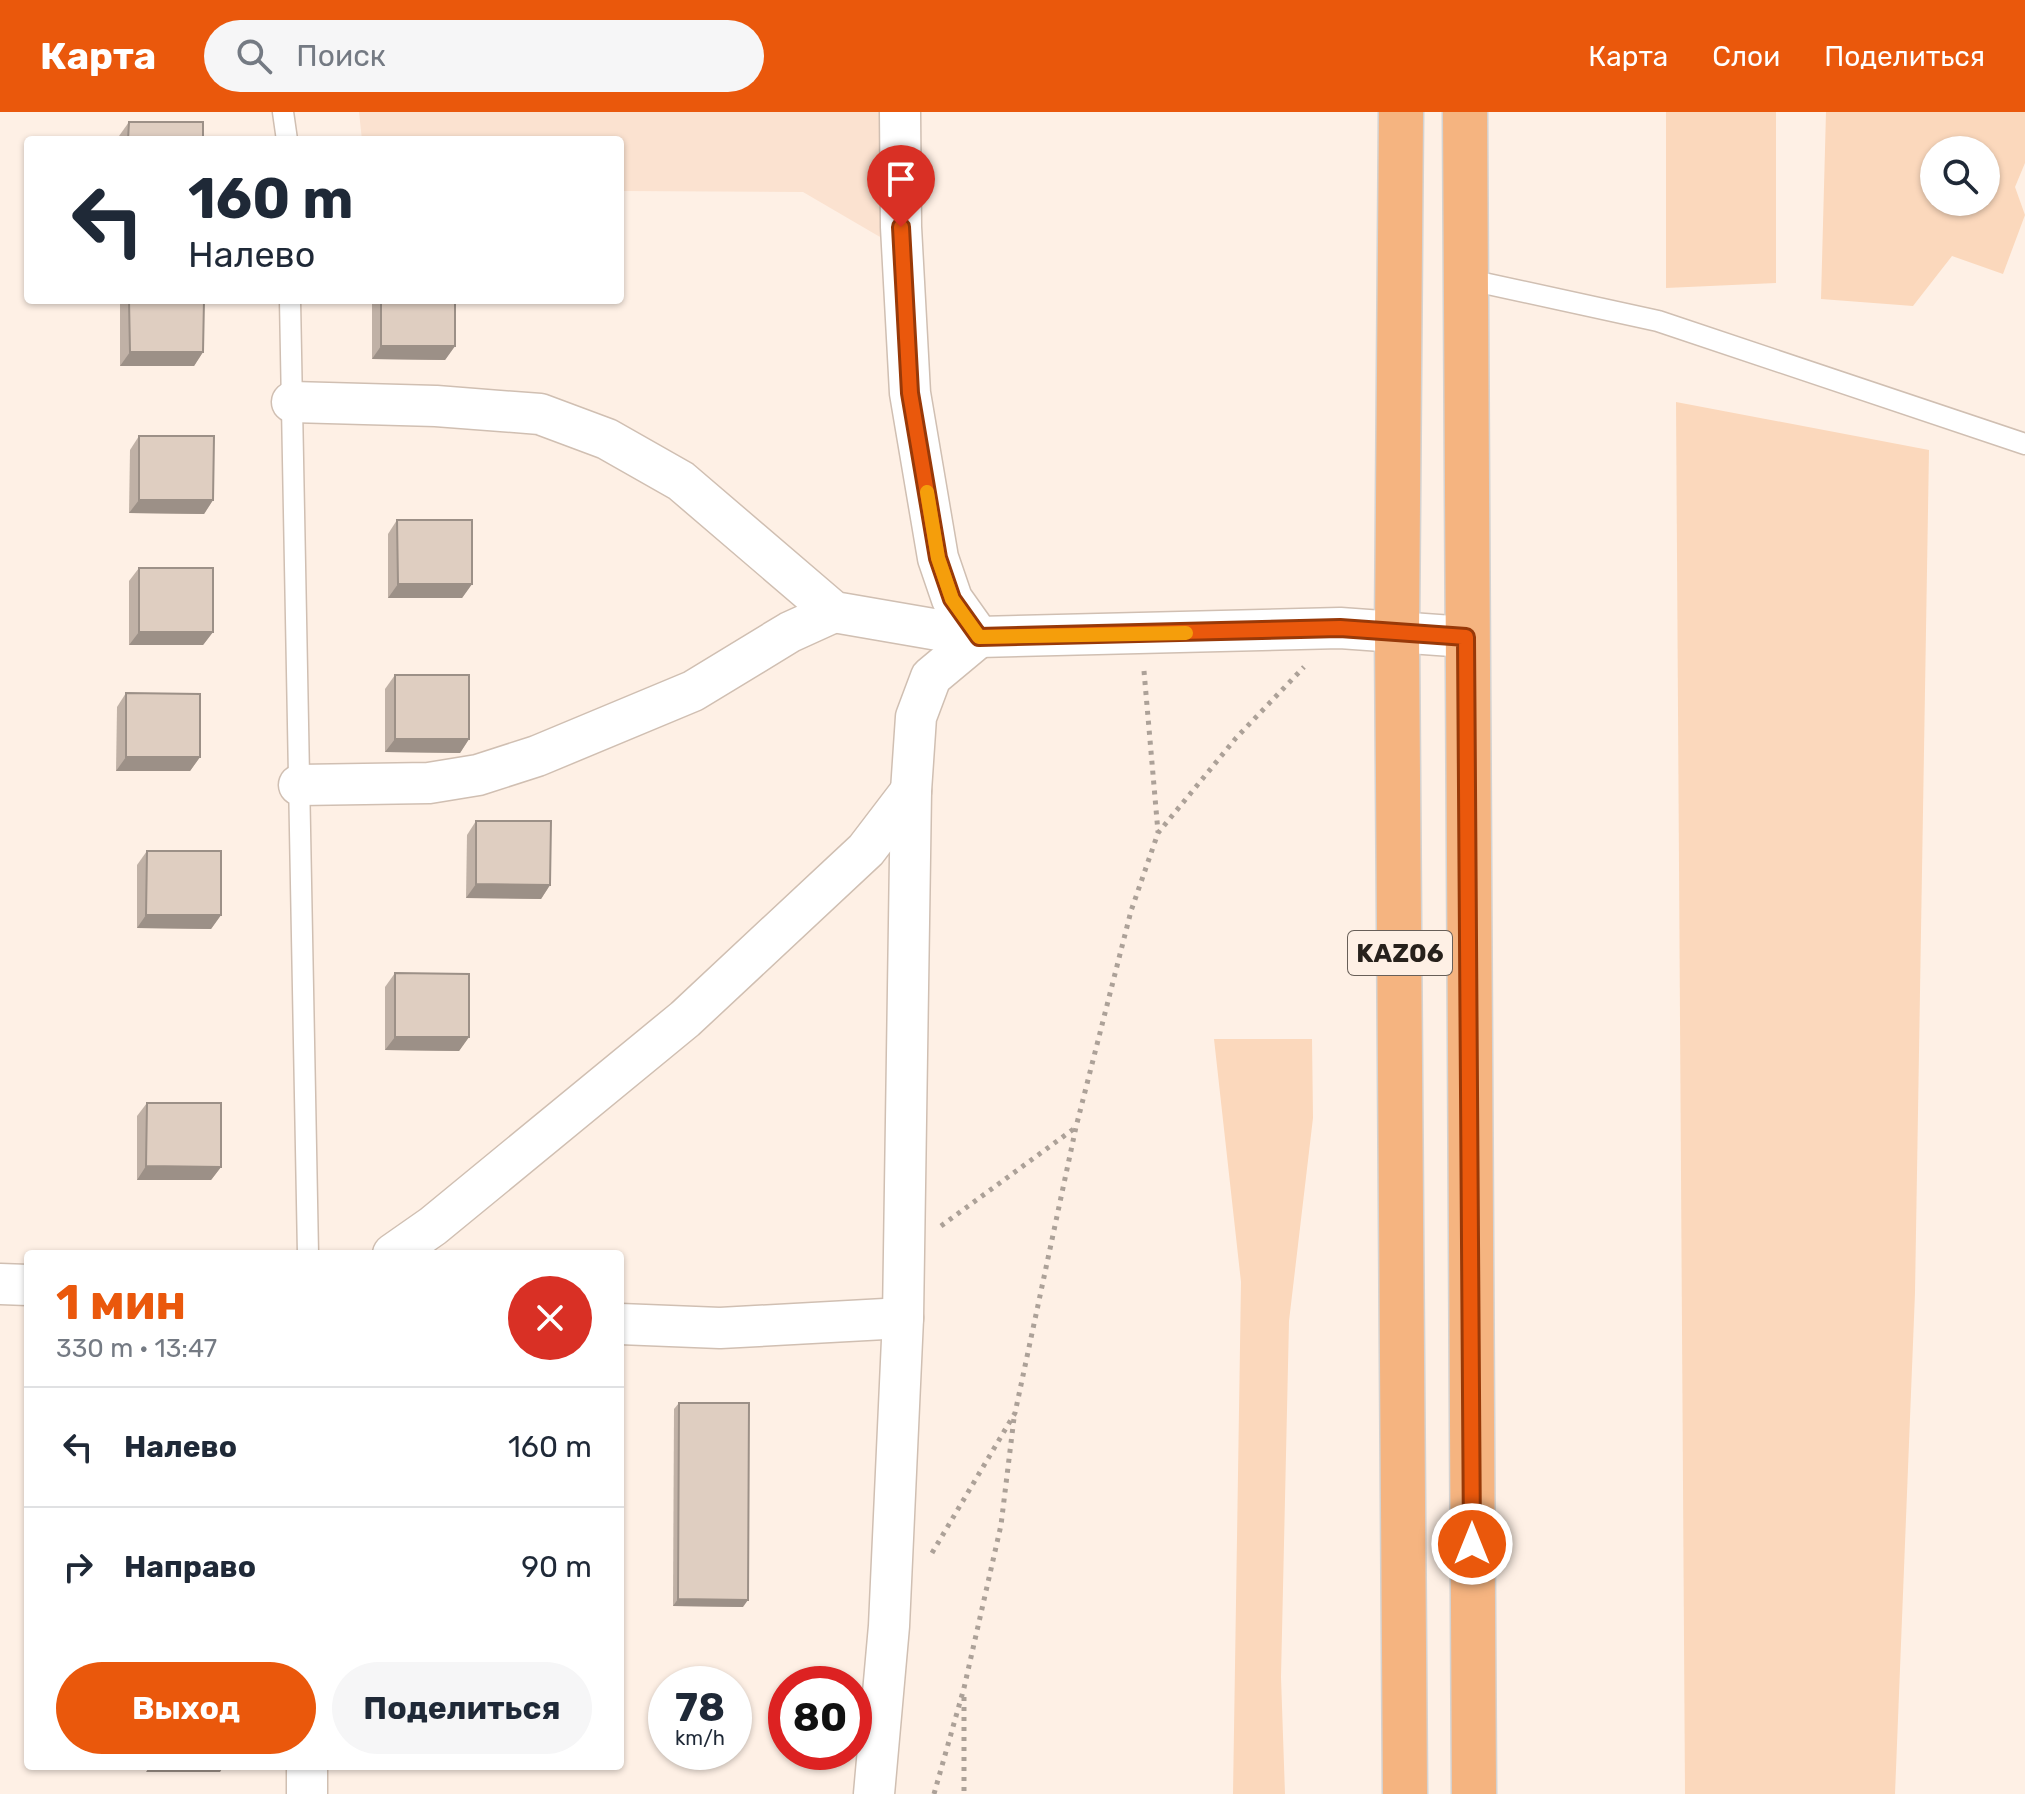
<!DOCTYPE html>
<html lang="ru">
<head>
<meta charset="utf-8">
<style>
	:root { --surface:#fff; --page:#f6f6f7; --text:#1f2937; --muted:#747a83; --line:#e0e1e3; --accent:#ea580c }
	body { margin:0; font-family:Rubik,sans-serif; background:var(--page); color:var(--text); height:100vh; display:flex; flex-direction:column; font-size:30px; white-space:nowrap }
	* { box-sizing:border-box; margin:0 }
	p { font-size:26px; color:var(--muted) }
	.icon { flex:none; width:44px; height:44px; fill:none; stroke:currentColor; stroke-width:2; stroke-linecap:round; stroke-linejoin:round }
	.map { position:relative; flex:1; overflow:hidden }
	.drawer { position:absolute; left:24px; top:1138px; width:600px; height:520px; display:flex; flex-direction:column; background:var(--surface); border-radius:8px; box-shadow:0 2px 6px #0004 }
	.drawer>* { flex:none }
	.guide { position:absolute; left:24px; top:24px; width:600px; height:168px; border-radius:8px; box-shadow:0 2px 6px #0004; background:#fff; color:var(--text); overflow:hidden }
	.buttons { position:absolute; left:1920px; top:24px; display:grid; gap:16px }
	.buttons a { display:grid; place-items:center; width:80px; height:80px; border-radius:50%; background:var(--surface); box-shadow:0 2px 6px #0004; font-size:40px }
	.speed { position:absolute; left:648px; top:1554px; display:flex; gap:16px; font-size:40px; font-weight:700; text-align:center }
	.speed>* { display:grid; place-content:center; width:104px; height:104px; border-radius:50%; background:var(--surface); box-shadow:0 2px 6px #0004; line-height:1 }
	.speed small { font-size:20px; font-weight:400 }
	.speed .limit { border:12px solid #d22; background:#fff; color:#111 }
	.pin { position:absolute; display:grid; place-items:center; width:68px; height:68px; color:#fff; margin:-82px -34px; border-radius:50% 50% 50% 0; rotate:-45deg; box-shadow:0 0 8px #0007 }
	.pin .icon { rotate:45deg }
	.me { position:absolute; width:88px; margin:-44px; rotate:0deg; stroke-linejoin:round; filter:drop-shadow(0 0 6px #0008) }
	.turn { display:flex; align-items:center; gap:28px; height:168px; padding:0 32px; font-size:36px }
	.turn .icon { width:104px; height:104px; stroke-width:2.5 }
	.turn b { display:block; font-size:56px; line-height:68px }
	.round { display:grid; place-items:center; flex:none; width:84px; height:84px; border-radius:42px; background:var(--page) }
	.overview { display:flex; align-items:center; justify-content:space-between; height:136px; padding:0 32px }
	h1 { font-size:48px; font-weight:700; line-height:60px; color:var(--accent) }
	.action { display:flex; gap:16px; margin-top:auto; padding:16px 32px }
	.action a { flex:1; height:92px; border-radius:48px; background:var(--accent); color:#fff; font-size:32px; font-weight:700; line-height:92px; text-align:center }
	.action a+a { background:var(--page); color:var(--text) }
	ul { padding:0; list-style:none }
	li { display:flex; align-items:center; gap:24px; height:120px; padding:0 32px; border-top:2px solid var(--line) }
	li div { flex:1 }
	li b { display:block; font-size:30px }
	li em { font-style:normal }
	header { display:flex; align-items:center; gap:48px; box-sizing:border-box; height:112px; padding:0 40px; background:var(--accent); color:#fff }
	header strong { font-size:38px }
	nav { display:flex; gap:44px; margin-inline-start:auto; font-size:28px }
	.search { width:560px; height:72px; background:var(--page); display:flex; align-items:center; gap:20px; box-sizing:border-box; padding:0 28px; border-radius:44px; color:var(--muted); font-size:30px }
	.map>svg:first-child { display:block }
</style>
</head>
<body>
<header>
<strong>Карта</strong>
<div class="search"><svg class="icon" aria-label="search" viewBox="0 0 24 24"><circle cx="10" cy="10" r="6"/><path d="M15 15l6 6"/></svg>Поиск</div>
<nav><a>Карта</a><a>Слои</a><a>Поделиться</a></nav>
</header>
<div class="map">
<svg width="2025" height="1682" viewBox="0 0 2025 1682">
	<rect width="100%" height="100%" fill="#fef0e5"/>
	<!-- built -->
	<polygon fill="#fbe2d0" points="359,0 894,0 892,132 803,80 620,79 620,28 362,28"/>
	<!-- green -->
	<g fill="#fbd8bc" fill-rule="evenodd">
		<polygon points="1666,0 1776,0 1776,171 1666,176"/>
		<path d="M1826,0h199v51l-10,24 10,28 -22,59 -51,-18 -39,50 -92,-7zM1934,38h52v52h-52z"/>
		<polygon points="1676,290 1929,338 1915,1181 1895,1682 1685,1682"/>
		<polygon points="1214,927 1312,927 1313,1006 1289,1209 1281,1565 1285,1682 1233,1682 1241,1170"/>
	</g>
	<g fill="none" stroke-linecap="round" stroke-linejoin="round">
		<!-- lane casing -->
		<g stroke="#d0bfb2" stroke-width="23">
			<g id="lane">
				<polyline points="283,0 287,28"/>
				<polyline points="1465,167 1658,209 2025,332"/>
				<polyline points="290,188 308,1142"/>
			</g>
		</g>
		<!-- street casing -->
		<g stroke="#d0bfb2" stroke-width="43">
			<g id="street">
				<polyline points="900,0 901,115 910,281 938,446 952,487 979,525 1340,516 1466,525"/>
				<polyline points="292,290 436,294 540,302 607,327 681,369 834,500 979,525"/>
				<polyline points="299,673 429,671 478,663 537,644 693,579 790,520 834,500"/>
				<polyline points="393,1142 433,1114 685,907 866,738 911,679"/>
				<polyline points="0,1172 28,1173"/>
				<polyline points="620,1212 720,1216 903,1206"/>
				<polyline points="307,1682 307,1654"/>
				<polyline points="874,1682 889,1514 903,1206 911,679 916,605 931,565 979,525"/>
			</g>
		</g>
		<!-- highway casing -->
		<g stroke="#d4d3d2" stroke-width="47">
			<g id="highway">
				<polyline points="1401,0 1397,521 1405,1682"/>
				<polyline points="1465,0 1474,1682"/>
			</g>
		</g>
		<!-- path -->
		<g stroke="#aca198" stroke-width="5" stroke-dasharray="4 6" stroke-linecap="butt">
			<polyline points="1144,559 1158,720"/>
			<polyline points="941,1114 1075,1016"/>
			<polyline points="932,1441 1015,1301 1076,1015 1131,799 1158,721 1236,626 1304,555"/>
			<polyline points="964,1585 964,1682"/>
			<polyline points="934,1682 964,1576 1001,1413 1014,1306"/>
		</g>
		<!-- lane -->
		<use href="#lane" stroke="#fff" stroke-width="20"/>
		<!-- street -->
		<use href="#street" stroke="#fff" stroke-width="40"/>
		<!-- highway -->
		<use href="#highway" stroke="#f5b480" stroke-width="44"/>
	</g>
	<!-- wall -->
	<g fill="#c0b1a6">
		<polygon points="129,10 203,28 119,28 119,24"/>
		<polygon points="121,188 204,188 203,240 194,254 120,254 120,190"/>
		<polygon points="372,188 455,188 455,234 445,248 372,247"/>
		<polygon points="139,324 213,388 204,402 129,401 130,338"/>
		<polygon points="397,408 472,472 462,486 388,486 388,422"/>
		<polygon points="139,456 213,520 203,533 129,533 129,469"/>
		<polygon points="395,563 469,627 460,641 385,640 385,577"/>
		<polygon points="126,581 200,645 190,659 116,659 117,595"/>
		<polygon points="476,709 550,773 541,787 466,786 467,723"/>
		<polygon points="147,739 221,803 211,817 137,816 137,753"/>
		<polygon points="395,861 469,925 459,939 385,938 385,875"/>
		<polygon points="147,991 221,1055 211,1068 137,1068 137,1004"/>
		<polygon points="679,1291 743,1495 673,1494 674,1297"/>
	</g>
	<!-- shaded-wall -->
	<g fill="#9c9087">
		<polygon points="381,234 455,234 445,248 372,247"/>
		<polygon points="130,240 203,240 194,254 120,254"/>
		<polygon points="139,388 213,388 204,402 129,401"/>
		<polygon points="398,472 472,472 462,486 388,486"/>
		<polygon points="139,520 213,520 203,533 129,533"/>
		<polygon points="395,627 469,627 460,641 385,640"/>
		<polygon points="126,645 200,645 190,659 116,659"/>
		<polygon points="476,772 550,773 541,787 466,786"/>
		<polygon points="146,803 221,803 211,817 137,816"/>
		<polygon points="395,925 469,925 459,939 385,938"/>
		<polygon points="146,1054 221,1055 211,1068 137,1068"/>
		<polygon points="678,1487 748,1488 743,1495 673,1494"/>
		<polygon points="150,1654 224,1654 220,1660 146,1660"/>
	</g>
	<!-- building -->
	<g fill="#dfcec1" stroke="#9c9087" stroke-width="2">
		<polygon points="129,10 203,10 203,28 128,28"/>
		<polygon points="129,188 204,188 203,240 130,240"/>
		<rect x="381" y="188" width="74" height="46"/>
		<polygon points="139,324 214,324 213,388 139,388"/>
		<polygon points="397,408 472,408 472,472 398,472"/>
		<rect x="139" y="456" width="74" height="64"/>
		<rect x="395" y="563" width="74" height="64"/>
		<polygon points="126,581 200,582 200,645 126,645"/>
		<polygon points="476,709 551,709 550,773 476,772"/>
		<polygon points="147,739 221,739 221,803 146,803"/>
		<polygon points="395,861 469,862 469,925 395,925"/>
		<polygon points="147,991 221,991 221,1055 146,1054"/>
		<polygon points="679,1291 749,1291 748,1488 678,1487"/>
	</g>
	<g fill="none" stroke-linecap="round" stroke-linejoin="round">
		<!-- route casing -->
		<g stroke="#983908" stroke-width="20">
			<polyline id="route" points="901,115 910,281 938,446 952,487 979,525 1340,516 1466,525 1472,1432"/>
		</g>
		<!-- route -->
		<use href="#route" stroke="#ea580c" stroke-width="14"/>
		<!-- slow -->
		<polyline stroke="#f59e0b" stroke-width="14" points="927,380 938,446 952,487 979,525 1186,521"/>
	</g>
	<g text-anchor="middle" dominant-baseline="central" stroke-width="6" stroke-linejoin="round" paint-order="stroke">
		<!-- shield labels -->
		<rect fill="#fef0e5" stroke="#685f58" stroke-width="2" x="1348" y="819" width="104" height="44" rx="6"/>
		<g font-size="26" font-weight="bold" fill="#27211c">
			<text x="1400" y="841">KАZ06</text>
		</g>
	</g>
</svg>
<div class="buttons">
<a><svg class="icon" aria-label="search" viewBox="0 0 24 24"><circle cx="10" cy="10" r="6"/><path d="M15 15l6 6"/></svg></a>
</div>
<div class="speed"><div>78<small>km/h</small></div><div class="limit">80</div></div>
<div class="pin" style="left:901px;top:115px;background:#d93025"><svg class="icon" aria-label="arrive" viewBox="0 0 24 24"><path d="M6 21V4h12l-3 4 3 4H6"/></svg></div>
<svg class="me" style="left:1472px;top:1432px" viewBox="-20 -20 40 40"><circle r="17" fill="#ea580c" stroke="#fff" stroke-width="3"/><path d="M0-11L8 9 0 5-8 9z" fill="#fff"/></svg>
<div class="guide">
<div class="turn"><svg class="icon" aria-label="left" viewBox="0 0 24 24"><path d="M17 20v-9H6M10 6l-5 5 5 5"/></svg><div><b>160 m</b>Налево</div></div>
</div>
<section class="drawer">
<div class="overview"><div><h1>1 мин</h1><p>330 m · 13:47</p></div><a class="round" style="background:#d93025;color:#fff"><svg class="icon" aria-label="close" viewBox="0 0 24 24"><path d="M6 6l12 12M18 6L6 18"/></svg></a></div>
<ul>
<li><svg class="icon" aria-label="left" viewBox="0 0 24 24"><path d="M17 20v-9H6M10 6l-5 5 5 5"/></svg><div><b>Налево</b></div><em>160 m</em></li>
<li><svg class="icon" aria-label="right" viewBox="0 0 24 24"><path d="M7 20v-9h11M14 6l5 5-5 5"/></svg><div><b>Направо</b></div><em>90 m</em></li>
</ul>
<div class="action"><a>Выход</a><a>Поделиться</a></div>
</section>
</div>
</body>
</html>
